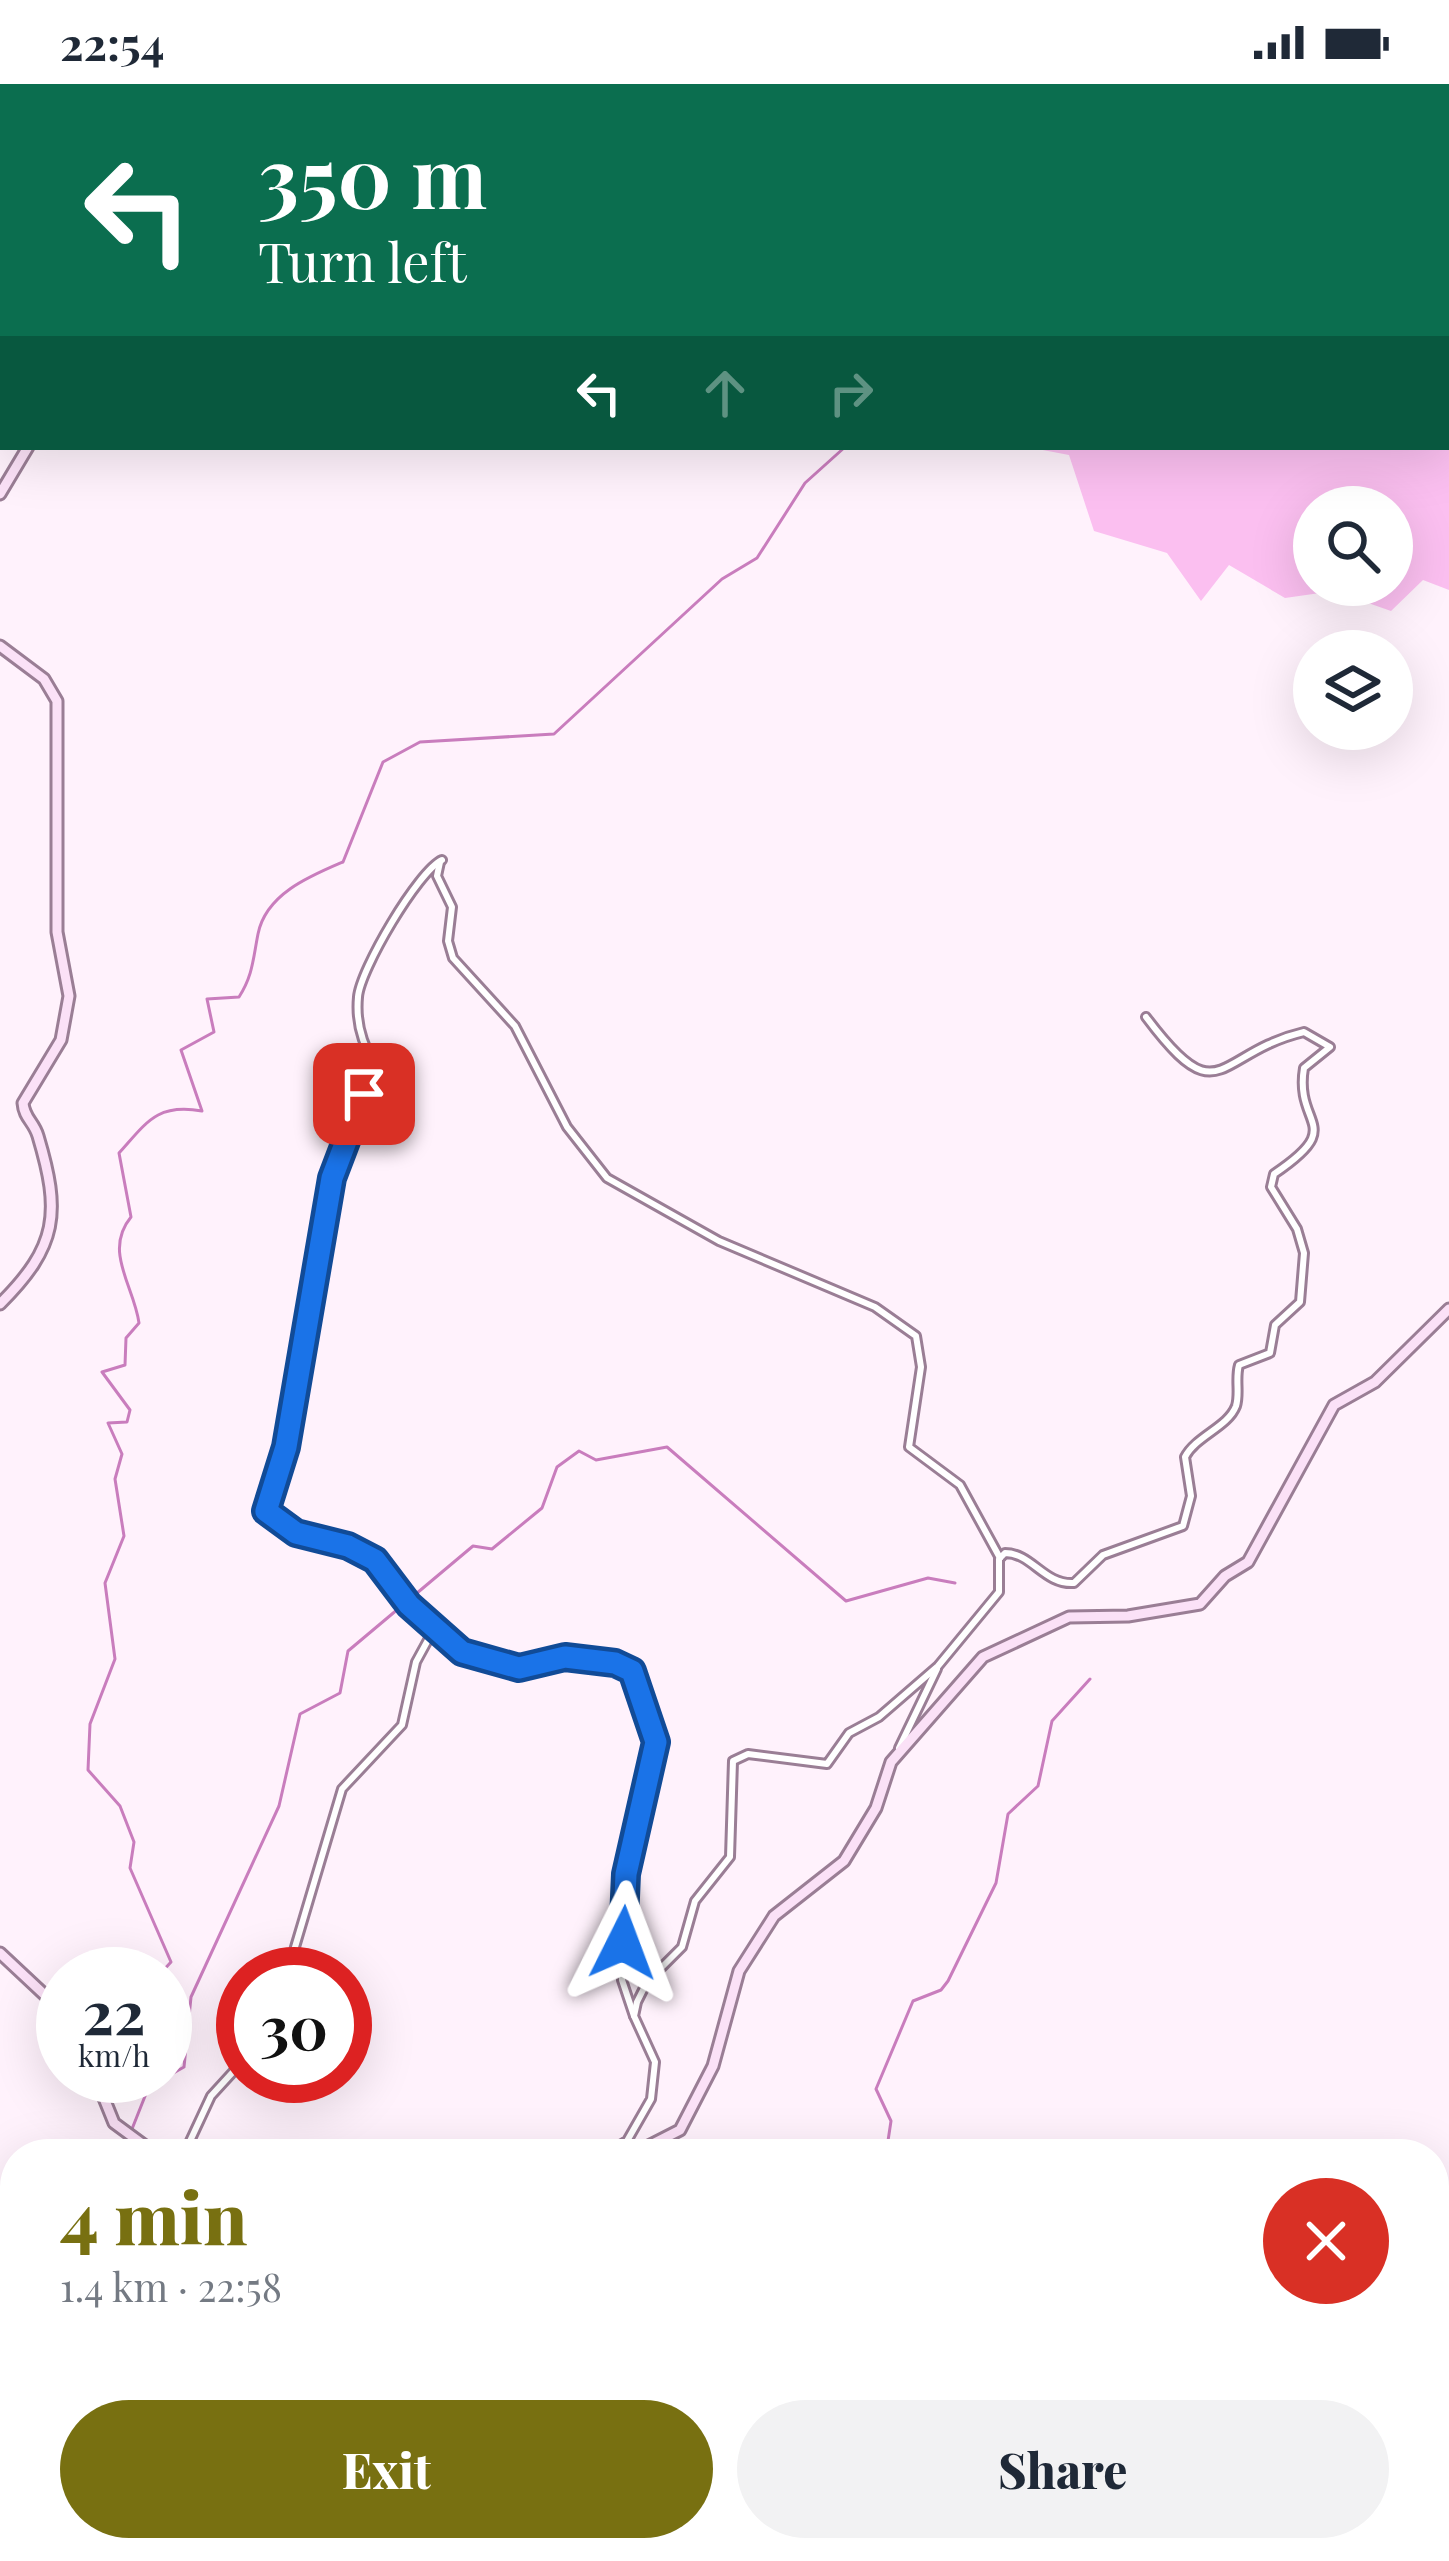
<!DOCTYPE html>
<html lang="en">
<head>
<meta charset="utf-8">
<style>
	:root { --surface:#fff; --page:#f2f2f3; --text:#1f2937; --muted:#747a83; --accent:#787011 }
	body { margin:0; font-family:"Playfair Display",serif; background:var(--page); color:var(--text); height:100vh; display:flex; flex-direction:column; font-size:45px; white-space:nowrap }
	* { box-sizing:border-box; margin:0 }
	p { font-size:39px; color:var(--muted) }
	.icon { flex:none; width:66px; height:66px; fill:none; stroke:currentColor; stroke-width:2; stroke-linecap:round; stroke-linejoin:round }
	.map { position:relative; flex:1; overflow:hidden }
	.details { position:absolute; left:0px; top:2055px; width:1449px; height:423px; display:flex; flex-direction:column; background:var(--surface); border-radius:48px 48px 0 0; box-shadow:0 12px 48px #0002 }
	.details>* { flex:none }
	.hud { position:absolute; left:0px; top:0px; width:1449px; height:366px; box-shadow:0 12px 48px #0002; background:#0b6e4f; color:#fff; overflow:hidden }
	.tools { position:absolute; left:1293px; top:402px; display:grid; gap:24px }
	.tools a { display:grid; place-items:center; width:120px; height:120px; border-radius:50%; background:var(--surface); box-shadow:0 12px 48px #0002; font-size:60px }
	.speed { position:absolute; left:36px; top:1863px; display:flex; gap:24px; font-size:60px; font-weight:700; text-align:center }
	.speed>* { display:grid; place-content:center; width:156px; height:156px; border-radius:50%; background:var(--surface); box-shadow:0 12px 48px #0002; line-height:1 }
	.speed small { font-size:30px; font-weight:400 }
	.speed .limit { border:18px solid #d22; background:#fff; color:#111 }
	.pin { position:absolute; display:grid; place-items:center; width:102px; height:102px; color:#fff; margin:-51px; border-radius:24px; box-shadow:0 6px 18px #0006 }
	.me { position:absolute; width:132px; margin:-66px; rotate:3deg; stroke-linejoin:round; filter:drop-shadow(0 0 9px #0008) }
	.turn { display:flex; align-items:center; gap:42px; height:252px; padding:0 60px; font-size:54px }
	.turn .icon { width:156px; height:156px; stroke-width:2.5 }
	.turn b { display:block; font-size:84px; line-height:102px }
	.lanes { display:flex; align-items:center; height:114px; padding:0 60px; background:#0003; justify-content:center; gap:60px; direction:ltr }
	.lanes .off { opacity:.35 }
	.round { display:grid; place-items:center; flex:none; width:126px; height:126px; border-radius:63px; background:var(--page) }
	.summary { display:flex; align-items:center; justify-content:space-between; height:204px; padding:0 60px }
	h1 { font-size:72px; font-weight:800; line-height:90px; color:var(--accent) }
	.button { display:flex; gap:24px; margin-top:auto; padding:24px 60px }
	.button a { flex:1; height:138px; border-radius:72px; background:var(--accent); color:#fff; font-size:48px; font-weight:800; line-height:138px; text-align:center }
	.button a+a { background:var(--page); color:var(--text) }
	.status { display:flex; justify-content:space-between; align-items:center; height:84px; padding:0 60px; background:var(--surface); direction:ltr }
	.status svg { height:33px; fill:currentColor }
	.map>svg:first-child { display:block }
</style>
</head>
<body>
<div class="status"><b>22:54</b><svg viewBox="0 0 49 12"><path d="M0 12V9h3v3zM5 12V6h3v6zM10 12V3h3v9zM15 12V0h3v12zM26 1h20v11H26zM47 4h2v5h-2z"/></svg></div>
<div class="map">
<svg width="1449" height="2477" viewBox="0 0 1449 2477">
	<rect width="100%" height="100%" fill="#fff2fc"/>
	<!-- green -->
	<path fill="#fbbff0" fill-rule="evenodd" d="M585,0h864v506l-26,-10 -32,31 -57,-20 -49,7 -56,-33 -28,36 -34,-48 -73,-22 -25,-76 -42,-8h419v-360zM1314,423h78v78h-78z"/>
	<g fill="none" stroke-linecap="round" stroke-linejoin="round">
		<!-- stream -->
		<g stroke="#c97dbd" stroke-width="3">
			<polyline points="981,3 983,0"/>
			<path d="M160,1890l11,-12 -41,-94 4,-26 -14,-36 -32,-36 2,-46 25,-65 -10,-76 19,-47 -9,-57 7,-25 -14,-31 19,-1 3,-12 -28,-38 23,-7 1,-27 13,-15c-5,-37 -36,-72 -8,-106l-12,-64c28,-31 38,-50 83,-42l-21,-61 33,-18 -7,-33 32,-2c14,-22 14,-38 19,-63 8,-40 52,-58 85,-72l40,-100 37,-20 134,-8 168,-155 35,-21 48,-75 40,-36"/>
			<polyline points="154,2000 184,1983 191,1913 279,1722 300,1630 340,1609 348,1567 473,1462 492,1465 542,1424 557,1383 579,1367 596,1376 667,1363 846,1517 928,1494 955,1499"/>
			<polyline points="132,2045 153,1992"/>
			<polyline points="124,2070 127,2053"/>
			<polyline points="886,2070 891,2037 876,2005 913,1917 941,1906 948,1897 996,1799 1008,1730 1038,1702 1052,1637 1090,1595"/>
			<polyline points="0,2237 15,2207"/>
			<polyline points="1434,2433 1449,2409"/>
			<polyline points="1324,2463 1330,2477"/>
			<polyline points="1424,2477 1425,2463"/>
		</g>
		<!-- minor casing -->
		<g stroke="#9a7e95" stroke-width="12">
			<g id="minor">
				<path d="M442,776c-24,11 -82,110 -84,137 -3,32 8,54 24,81l-29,36 -21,64 -46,269 -20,64 30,22 52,13 27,14 36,47 51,45 57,16 46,-11 50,6 16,8 25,71 -30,132 -4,106 12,36"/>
				<polyline points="440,778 437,792 452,823 448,857 453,874 515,942 567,1043 607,1094 719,1157 875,1223 916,1252 921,1283 909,1363 960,1401 1000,1474"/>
				<polyline points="899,1664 937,1585"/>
				<polyline points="287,1890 342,1705 402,1641 416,1578 434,1545"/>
				<polyline points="184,2070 211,2012 243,1977"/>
				<path d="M605,2070l22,-13 24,-42 4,-37 -21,-46 3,-14 10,-20 35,-35 13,-46 35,-44 3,-96 15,-7 79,10 22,-31 30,-16 59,-51 61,-74v-33l6,-6c27,0 39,32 69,30l29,-28 80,-29 8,-30 -6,-39c11,-21 43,-30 51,-51 4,-13 -1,-27 3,-41l31,-12 5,-28 25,-23 4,-49 -7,-24 -26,-42 3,-13c74,-50 20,-47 30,-106l26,-21 -26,-15c-89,21 -83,85 -158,-15"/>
			</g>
		</g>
		<!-- tertiary casing -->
		<g stroke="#9a7e95" stroke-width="14">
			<g id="tertiary">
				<polyline points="668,2057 683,2070"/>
				<polyline points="884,2477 889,2463"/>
			</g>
		</g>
		<!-- secondary casing -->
		<g stroke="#9a7e95" stroke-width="15">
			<g id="secondary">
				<polyline points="20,3 20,0"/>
				<polyline points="0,410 28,363"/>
				<path d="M0,562l44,33 13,22v231l12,64 -8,44 -38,63c1,15 11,19 15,33 23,77 20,110 -38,168"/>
				<polyline points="0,1869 63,1928"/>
				<polyline points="95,1992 114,2039 156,2070"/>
				<polyline points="633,2070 680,2046 713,1982 739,1887 774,1832 844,1777 876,1724 891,1678 983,1573 1069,1533 1128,1532 1200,1520 1225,1492 1248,1478 1334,1321 1375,1298 1449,1225"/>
				<polyline points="0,2452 15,2395"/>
				<polyline points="445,2477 453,2463"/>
			</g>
		</g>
		<!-- minor -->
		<use href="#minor" stroke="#fff" stroke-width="6"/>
		<!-- tertiary -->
		<use href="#tertiary" stroke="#fff" stroke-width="8"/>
		<!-- secondary -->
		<use href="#secondary" stroke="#fbe1f7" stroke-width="9"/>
	</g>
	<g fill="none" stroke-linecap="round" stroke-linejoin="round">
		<!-- route casing -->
		<g stroke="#114b97" stroke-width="30">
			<polyline id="route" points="364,1010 332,1094 286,1363 266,1427 296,1449 348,1462 375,1476 409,1521 462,1568 519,1584 565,1573 615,1579 632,1587 656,1658 626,1790 623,1859"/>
		</g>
		<!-- route -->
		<use href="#route" stroke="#1a73e8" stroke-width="21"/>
	</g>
</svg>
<div class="tools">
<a><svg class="icon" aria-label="search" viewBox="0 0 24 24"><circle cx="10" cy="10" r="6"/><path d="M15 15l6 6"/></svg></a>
<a><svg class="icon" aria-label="layers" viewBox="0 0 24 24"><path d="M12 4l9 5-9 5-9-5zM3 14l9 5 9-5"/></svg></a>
</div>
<div class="speed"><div>22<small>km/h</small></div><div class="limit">30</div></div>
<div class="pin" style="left:364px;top:1010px;background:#d93025"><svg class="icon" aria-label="arrive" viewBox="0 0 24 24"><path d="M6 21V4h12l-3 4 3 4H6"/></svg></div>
<svg class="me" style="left:623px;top:1859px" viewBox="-20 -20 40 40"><path d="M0-17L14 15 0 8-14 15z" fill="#1a73e8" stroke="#fff" stroke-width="4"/></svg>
<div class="hud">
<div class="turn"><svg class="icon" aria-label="left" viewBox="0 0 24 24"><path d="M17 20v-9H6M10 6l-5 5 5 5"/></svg><div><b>350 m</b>Turn left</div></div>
<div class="lanes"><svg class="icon" aria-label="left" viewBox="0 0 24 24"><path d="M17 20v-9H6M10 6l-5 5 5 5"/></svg><svg class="icon off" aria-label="ahead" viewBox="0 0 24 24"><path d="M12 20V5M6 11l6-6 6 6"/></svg><svg class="icon off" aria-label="right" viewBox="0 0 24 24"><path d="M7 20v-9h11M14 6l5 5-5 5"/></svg></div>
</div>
<section class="details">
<div class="summary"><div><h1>4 min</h1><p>1.4 km · 22:58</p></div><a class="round" style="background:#d93025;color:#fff"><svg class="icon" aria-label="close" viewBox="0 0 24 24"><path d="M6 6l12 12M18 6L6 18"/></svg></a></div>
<div class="button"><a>Exit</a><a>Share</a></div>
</section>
</div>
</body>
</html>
